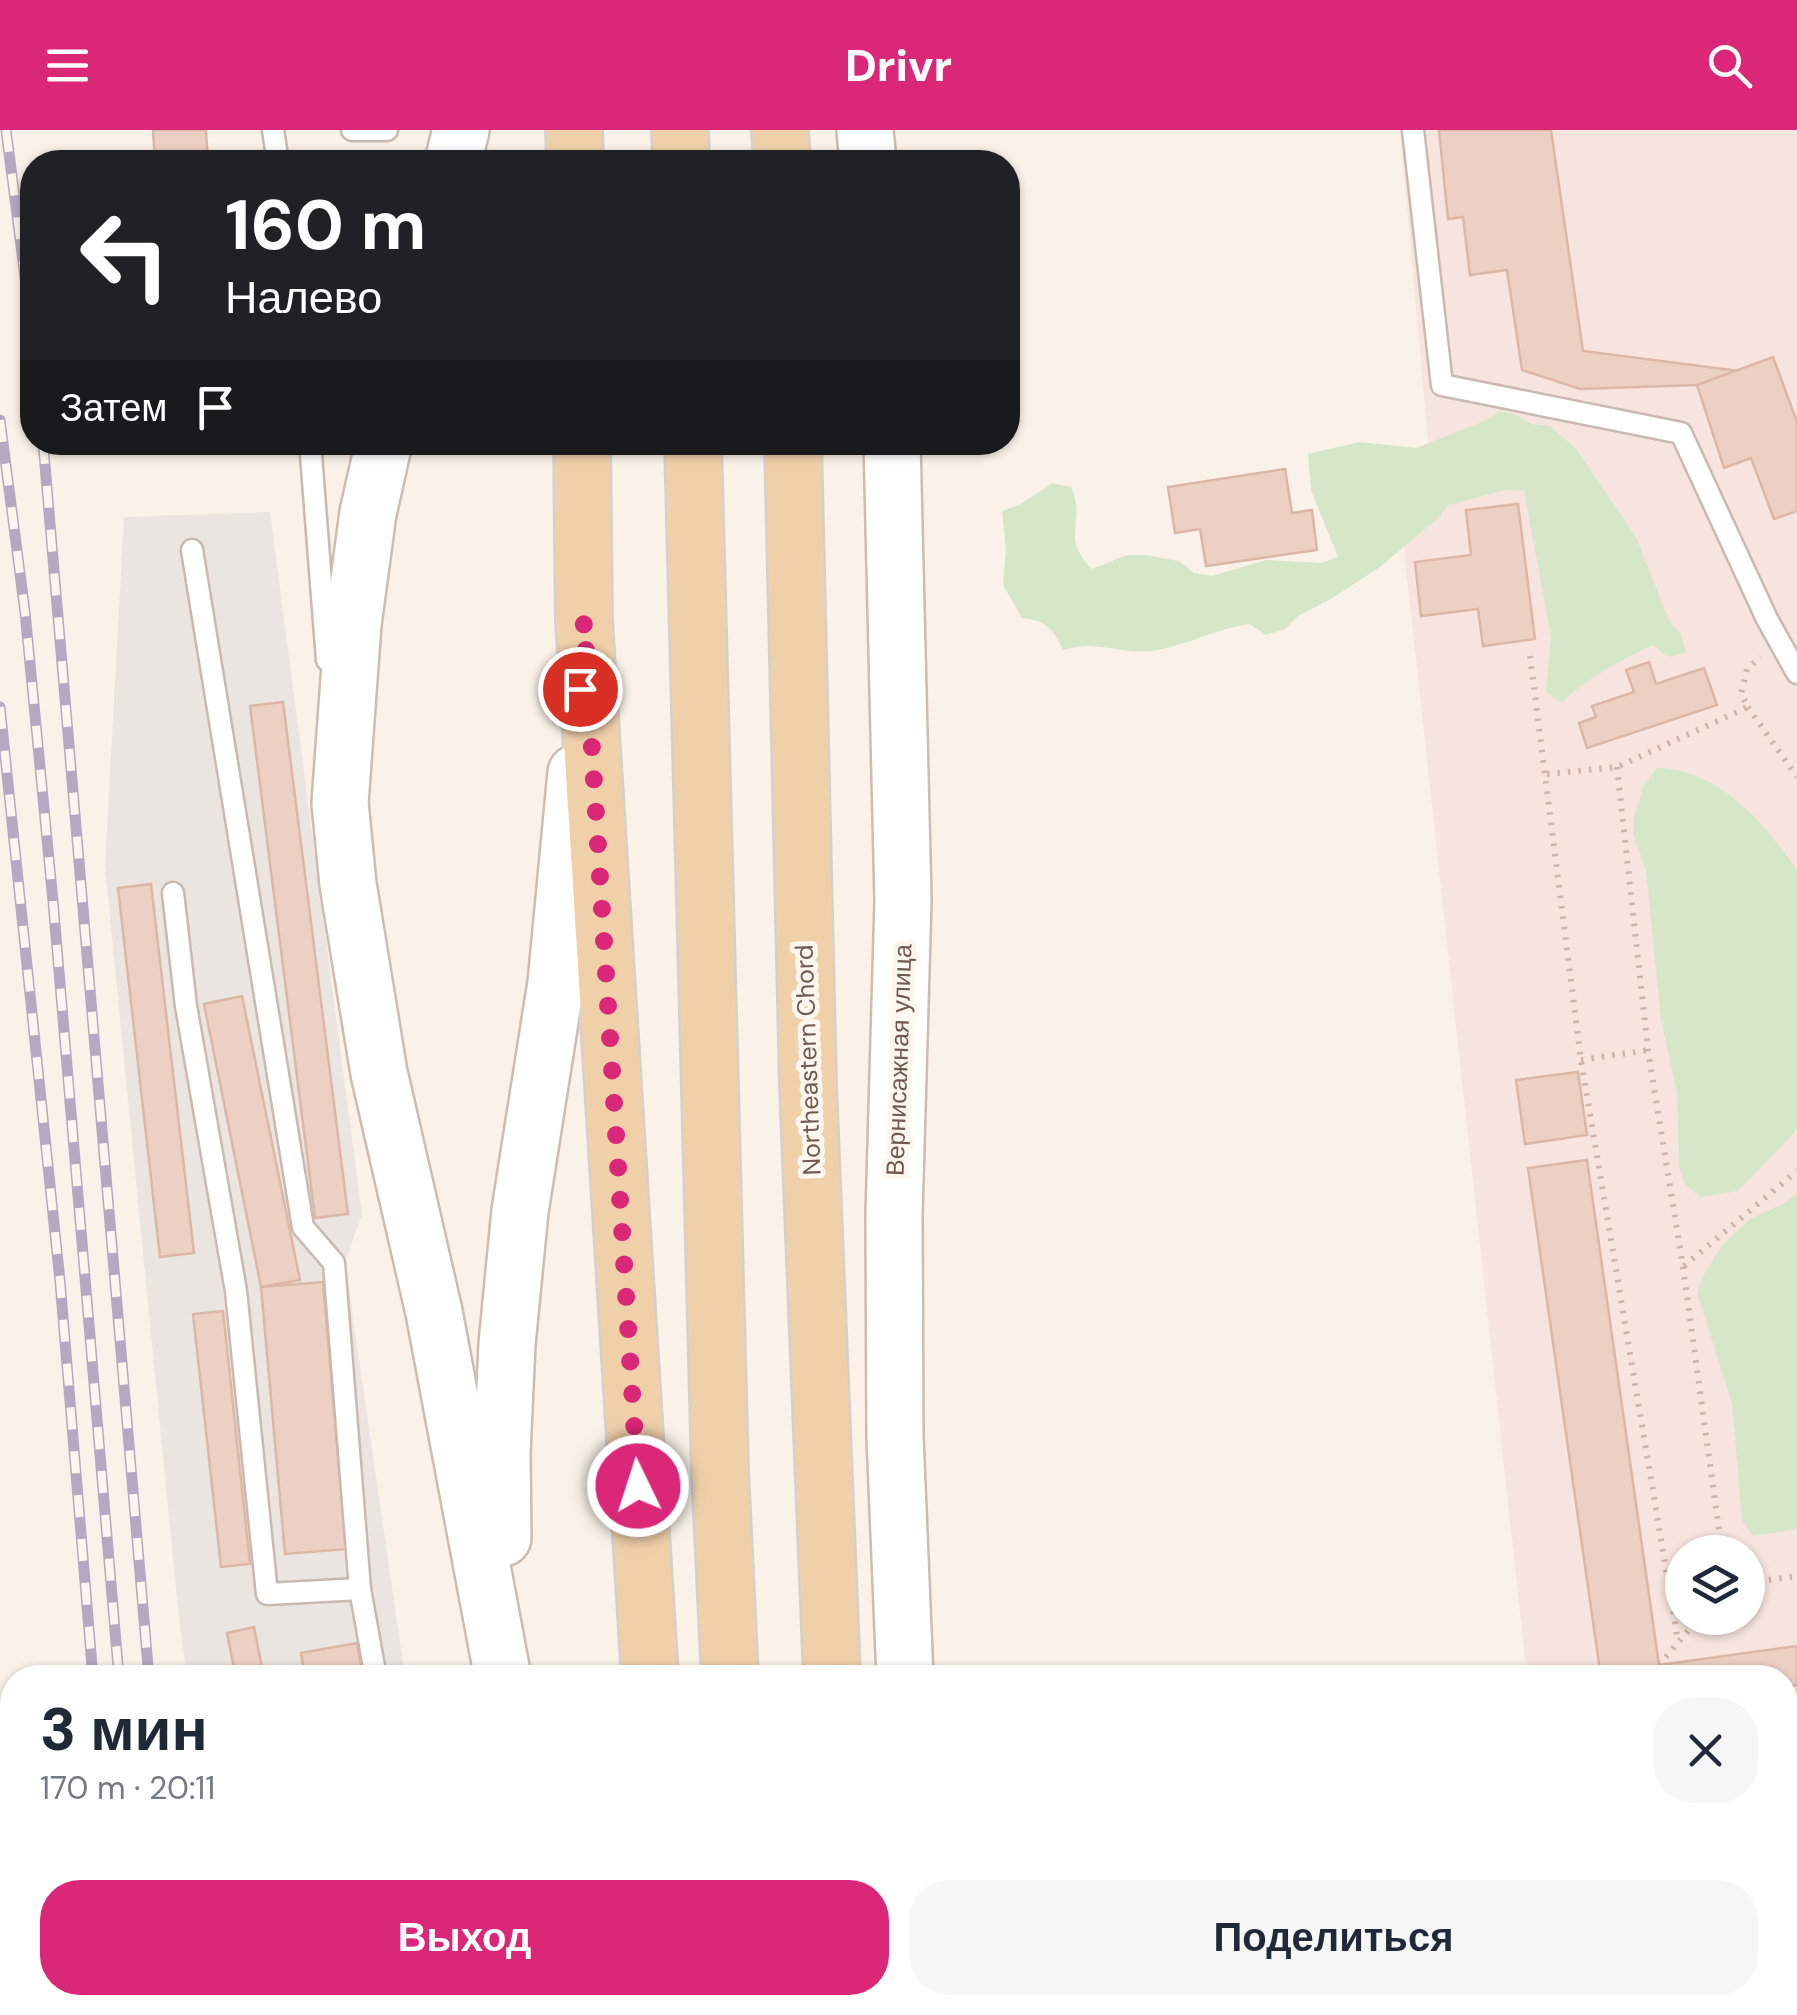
<!DOCTYPE html>
<html lang="ru">
<head>
<meta charset="utf-8">
<style>
	:root { --surface:#fff; --page:#f6f6f7; --text:#1f2937; --muted:#747a83; --accent:#db2777 }
	body { margin:0; font-family:"DM Sans",sans-serif; background:var(--page); color:var(--text); height:100vh; display:flex; flex-direction:column; font-size:38px; white-space:nowrap }
	* { box-sizing:border-box; margin:0 }
	p { font-size:32px; color:var(--muted) }
	.icon { flex:none; width:55px; height:55px; fill:none; stroke:currentColor; stroke-width:2; stroke-linecap:round; stroke-linejoin:round }
	.map { position:relative; flex:1; overflow:hidden }
	.drawer { position:absolute; left:0px; top:1535px; width:1798px; height:350px; display:flex; flex-direction:column; background:var(--surface); border-radius:40px 40px 0 0; box-shadow:0 2px 8px #0004 }
	.drawer>* { flex:none }
	.banner { position:absolute; left:20px; top:20px; width:1000px; height:305px; border-radius:40px; box-shadow:0 2px 8px #0004; background:#202124; color:#fff; overflow:hidden }
	.tools { position:absolute; left:1665px; top:1405px; display:grid; gap:20px }
	.tools a { display:grid; place-items:center; width:100px; height:100px; border-radius:50%; background:var(--surface); box-shadow:0 2px 8px #0004; font-size:50px }
	.pin { position:absolute; display:grid; place-items:center; width:85px; height:85px; color:#fff; margin:-42px; border:5px solid #fff; border-radius:50%; box-shadow:0 2px 10px #0007 }
	.me { position:absolute; width:110px; margin:-55px; rotate:356deg; stroke-linejoin:round; filter:drop-shadow(0 0 8px #0008) }
	.turn { display:flex; align-items:center; gap:35px; height:210px; padding:0 40px; font-size:45px }
	.turn .icon { width:130px; height:130px; stroke-width:2.5 }
	.turn b { display:block; font-size:70px; line-height:85px }
	.then { display:flex; align-items:center; height:95px; padding:0 40px; background:#0003; gap:20px; font-size:38px }
	.round { display:grid; place-items:center; flex:none; width:105px; height:105px; border-radius:40px; background:var(--page) }
	.head { display:flex; align-items:center; justify-content:space-between; height:170px; padding:0 40px }
	h1 { font-size:60px; font-weight:800; line-height:75px }
	.primary-button { display:flex; gap:20px; margin-top:auto; padding:20px 40px }
	.primary-button a { flex:1; height:115px; border-radius:40px; background:var(--accent); color:#fff; font-size:40px; font-weight:800; line-height:115px; text-align:center }
	.primary-button a+a { background:var(--page); color:var(--text) }
	header { display:flex; justify-content:space-between; align-items:center; height:130px; padding:0 40px; background:var(--accent); color:#fff; font-size:45px; font-weight:800 }
	.map>svg:first-child { display:block }
</style>
</head>
<body>
<header><svg class="icon" aria-label="menu" viewBox="0 0 24 24"><path d="M4 6h16M4 12h16M4 18h16"/></svg>Drivr<svg class="icon" aria-label="search" viewBox="0 0 24 24"><circle cx="10" cy="10" r="6"/><path d="M15 15l6 6"/></svg></header>
<div class="map">
<svg width="1797" height="1885" viewBox="0 0 1797 1885">
	<rect width="100%" height="100%" fill="#faf2e8"/>
	<!-- commercial -->
	<path fill="#f8e4de" fill-rule="evenodd" d="M1400,0h397v1885h-333l-1,-12 322,-1v-324l-258,-1 -133,-1219 35,-6zM1682,1422h66v66h-66z"/>
	<!-- industrial -->
	<polygon fill="#ebe5e1" points="270,382 362,1085 345,1132 405,1547 187,1547 179,1489 105,736 124,387"/>
	<!-- green -->
	<g fill="#d6e6c8">
		<path d="M1500,281l17,4 15,9 18,2 26,23 60,88 33,84 12,13 5,19 -18,4 -15,-12c-28,13 -70,35 -91,58l-16,-11 5,-55 -27,-146 -19,-1 -57,15 -12,15 -56,47 -49,32 -33,17 -13,13 -19,6 -16,-11c-32,4 -61,20 -92,26 -34,7 -61,-12 -95,0 -9,-21 -18,-30 -41,-32l-19,-33 3,-36 -4,-38 17,-6 34,-22 18,4c16,35 -12,49 21,82l35,-14h18l34,6 15,12 18,3 54,-16 55,3 17,-6 -27,-67 -3,-36 51,-12 57,6 68,-27z"/>
		<path d="M1657,638c59,-1 111,57 140,103v259l-59,61 -38,6 -15,-13 -6,-17 -2,-75 -16,-72 -15,-150 -13,-35 1,-18 11,-35z"/>
		<polygon points="1797,1063 1797,1399 1752,1406 1742,1390 1732,1274 1697,1163 1704,1144 1723,1114 1750,1089 1785,1073"/>
	</g>
	<!-- building -->
	<g fill="#ecd0c3" stroke="#dcb7a6" stroke-width="2.5">
		<polygon points="153,0 206,0 208,32 155,32"/>
		<polygon points="1439,0 1551,0 1583,221 1739,241 1697,255 1580,259 1522,240 1507,140 1470,145 1463,87 1448,89"/>
		<polygon points="1773,227 1797,292 1797,381 1774,389 1751,328 1724,338 1697,255"/>
		<polygon points="1285,339 1292,383 1312,380 1317,420 1206,436 1200,399 1175,403 1168,357"/>
		<polygon points="1518,374 1535,509 1483,516 1478,479 1421,486 1415,432 1471,425 1466,380"/>
		<polygon points="1649,532 1656,554 1704,538 1717,575 1587,618 1579,593 1596,587 1592,576 1634,562 1626,540"/>
		<polygon points="283,572 348,1084 315,1088 250,576"/>
		<polygon points="151,754 194,1123 160,1127 118,758"/>
		<polygon points="242,866 300,1150 261,1157 204,874"/>
		<polygon points="1578,942 1587,1005 1525,1014 1516,950"/>
		<polygon points="1587,1030 1659,1535 1797,1516 1797,1555 1785,1557 1785,1548 1601,1548 1528,1038"/>
		<polygon points="323,1152 346,1419 285,1424 261,1157"/>
		<polygon points="223,1181 250,1434 221,1437 193,1184"/>
		<polygon points="254,1497 264,1548 236,1548 227,1503"/>
		<polygon points="357,1513 363,1548 305,1548 301,1523"/>
		<polygon points="1797,1610 1797,1654 1785,1655 1785,1611"/>
		<polygon points="1797,1706 1797,1775 1785,1776 1785,1707"/>
		<polygon points="1797,1818 1797,1885 1696,1885 1695,1872 1785,1872 1785,1819"/>
		<polygon points="1019,1872 1148,1872 1149,1885 1020,1885"/>
		<polygon points="1540,1872 1620,1872 1622,1885 1541,1885"/>
		<polygon points="1620,1872 1695,1872 1696,1885 1622,1885"/>
	</g>
	<g fill="none" stroke-linecap="round" stroke-linejoin="round">
		<!-- lane casing -->
		<g stroke="#cab9b0" stroke-width="25">
			<g id="lane">
				<polyline points="273,0 278,32"/>
				<polyline points="352,0 387,0"/>
				<polyline points="1413,0 1442,255 1681,303 1767,489 1797,543"/>
				<polyline points="310,312 327,530"/>
				<polyline points="192,420 303,1097 334,1133 360,1459"/>
				<polyline points="173,763 186,876 236,1161 267,1464 360,1459 376,1548"/>
				<polyline points="456,1872 470,1881 470,1885"/>
			</g>
		</g>
		<!-- secondary casing -->
		<g stroke="#cebbb1" stroke-width="60">
			<g id="secondary">
				<polyline points="865,0 868,32"/>
				<polyline points="453,32 461,0"/>
				<polyline points="384,312 368,383 353,494 340,673 348,754 379,943 434,1182 503,1548"/>
				<polyline points="892,312 903,770 894,1085 895,1307 905,1548"/>
				<polyline points="503,1408 502,1323 507,1214 520,1081 556,853 576,643"/>
				<polyline points="0,1715 12,1885"/>
				<polyline points="554,1872 555,1885"/>
				<polyline points="919,1872 920,1885"/>
			</g>
		</g>
		<!-- primary casing -->
		<g stroke="#d7d1ce" stroke-width="60">
			<g id="primary">
				<polyline points="574,0 575,32"/>
				<polyline points="680,0 681,32"/>
				<polyline points="780,0 782,32"/>
				<polyline points="582,312 584,491 650,1548"/>
				<polyline points="693,312 720,1341 730,1548"/>
				<polyline points="793,312 808,955 832,1548"/>
				<polyline points="672,1872 673,1885"/>
				<polyline points="742,1872 743,1885"/>
				<polyline points="844,1872 845,1885"/>
			</g>
		</g>
		<!-- path -->
		<g stroke="#d0b4a7" stroke-width="6" stroke-dasharray="2.5 8" stroke-linecap="butt">
			<polyline points="1530,526 1581,930 1678,1511"/>
			<polyline points="1748,577 1797,647"/>
			<polyline points="1617,637 1648,920 1683,1137 1722,1422"/>
			<polyline points="1547,644 1617,637 1748,577 1741,564 1747,539 1761,527"/>
			<polyline points="1581,930 1648,920"/>
			<polyline points="1684,1136 1797,1041"/>
			<polyline points="1748,1453 1797,1446"/>
			<polyline points="1659,1535 1699,1488"/>
			<polyline points="1785,1591 1797,1590"/>
			<polyline points="1785,1792 1797,1791"/>
		</g>
		<!-- lane -->
		<use href="#lane" stroke="#fff" stroke-width="20"/>
		<!-- secondary -->
		<use href="#secondary" stroke="#fff" stroke-width="55"/>
		<!-- primary -->
		<use href="#primary" stroke="#f0d0a9" stroke-width="55"/>
		<!-- rail casing -->
		<g stroke="#b4a8c2" stroke-width="11">
			<g id="rail">
				<polyline points="6,0 32,201"/>
				<polyline points="0,290 25,482 53,771 119,1548"/>
				<polyline points="43,312 149,1548"/>
				<polyline points="0,577 60,1151 93,1548"/>
				<polyline points="119,1872 120,1885"/>
				<polyline points="146,1872 147,1885"/>
				<polyline points="179,1872 180,1885"/>
			</g>
		</g>
		<!-- rail -->
		<use href="#rail" stroke="#fdf6ee" stroke-width="8" stroke-dasharray="22" stroke-linecap="butt"/>
	</g>
	<g fill="none" stroke-linecap="round" stroke-linejoin="round">
		<!-- route -->
		<polyline stroke="#db2777" stroke-width="18" stroke-dasharray="0 32.4" points="580,559 584,491 638,1356"/>
	</g>
	<g text-anchor="middle" dominant-baseline="central" stroke-width="10" stroke-linejoin="round" paint-order="stroke">
		<!-- street labels -->
		<g font-size="25" fill="#71594f" stroke="#fdf6ee">
			<text transform="translate(808 930) rotate(-92)">Northeastern Chord</text>
			<text transform="translate(899 930) rotate(-88)">Вернисажная улица</text>
		</g>
	</g>
</svg>
<div class="tools">
<a><svg class="icon" aria-label="layers" viewBox="0 0 24 24"><path d="M12 4l9 5-9 5-9-5zM3 14l9 5 9-5"/></svg></a>
</div>
<div class="pin" style="left:580px;top:559px;background:#d93025"><svg class="icon" aria-label="arrive" viewBox="0 0 24 24"><path d="M6 21V4h12l-3 4 3 4H6"/></svg></div>
<svg class="me" style="left:638px;top:1356px" viewBox="-20 -20 40 40"><circle r="17" fill="#db2777" stroke="#fff" stroke-width="3"/><path d="M0-11L8 9 0 5-8 9z" fill="#fff"/></svg>
<div class="banner">
<div class="turn"><svg class="icon" aria-label="left" viewBox="0 0 24 24"><path d="M17 20v-9H6M10 6l-5 5 5 5"/></svg><div><b>160 m</b>Налево</div></div>
<div class="then">Затем<svg class="icon" aria-label="arrive" viewBox="0 0 24 24"><path d="M6 21V4h12l-3 4 3 4H6"/></svg></div>
</div>
<section class="drawer">
<div class="head"><div><h1>3 мин</h1><p>170 m · 20:11</p></div><a class="round"><svg class="icon" aria-label="close" viewBox="0 0 24 24"><path d="M6 6l12 12M18 6L6 18"/></svg></a></div>
<div class="primary-button"><a>Выход</a><a>Поделиться</a></div>
</section>
</div>
</body>
</html>
